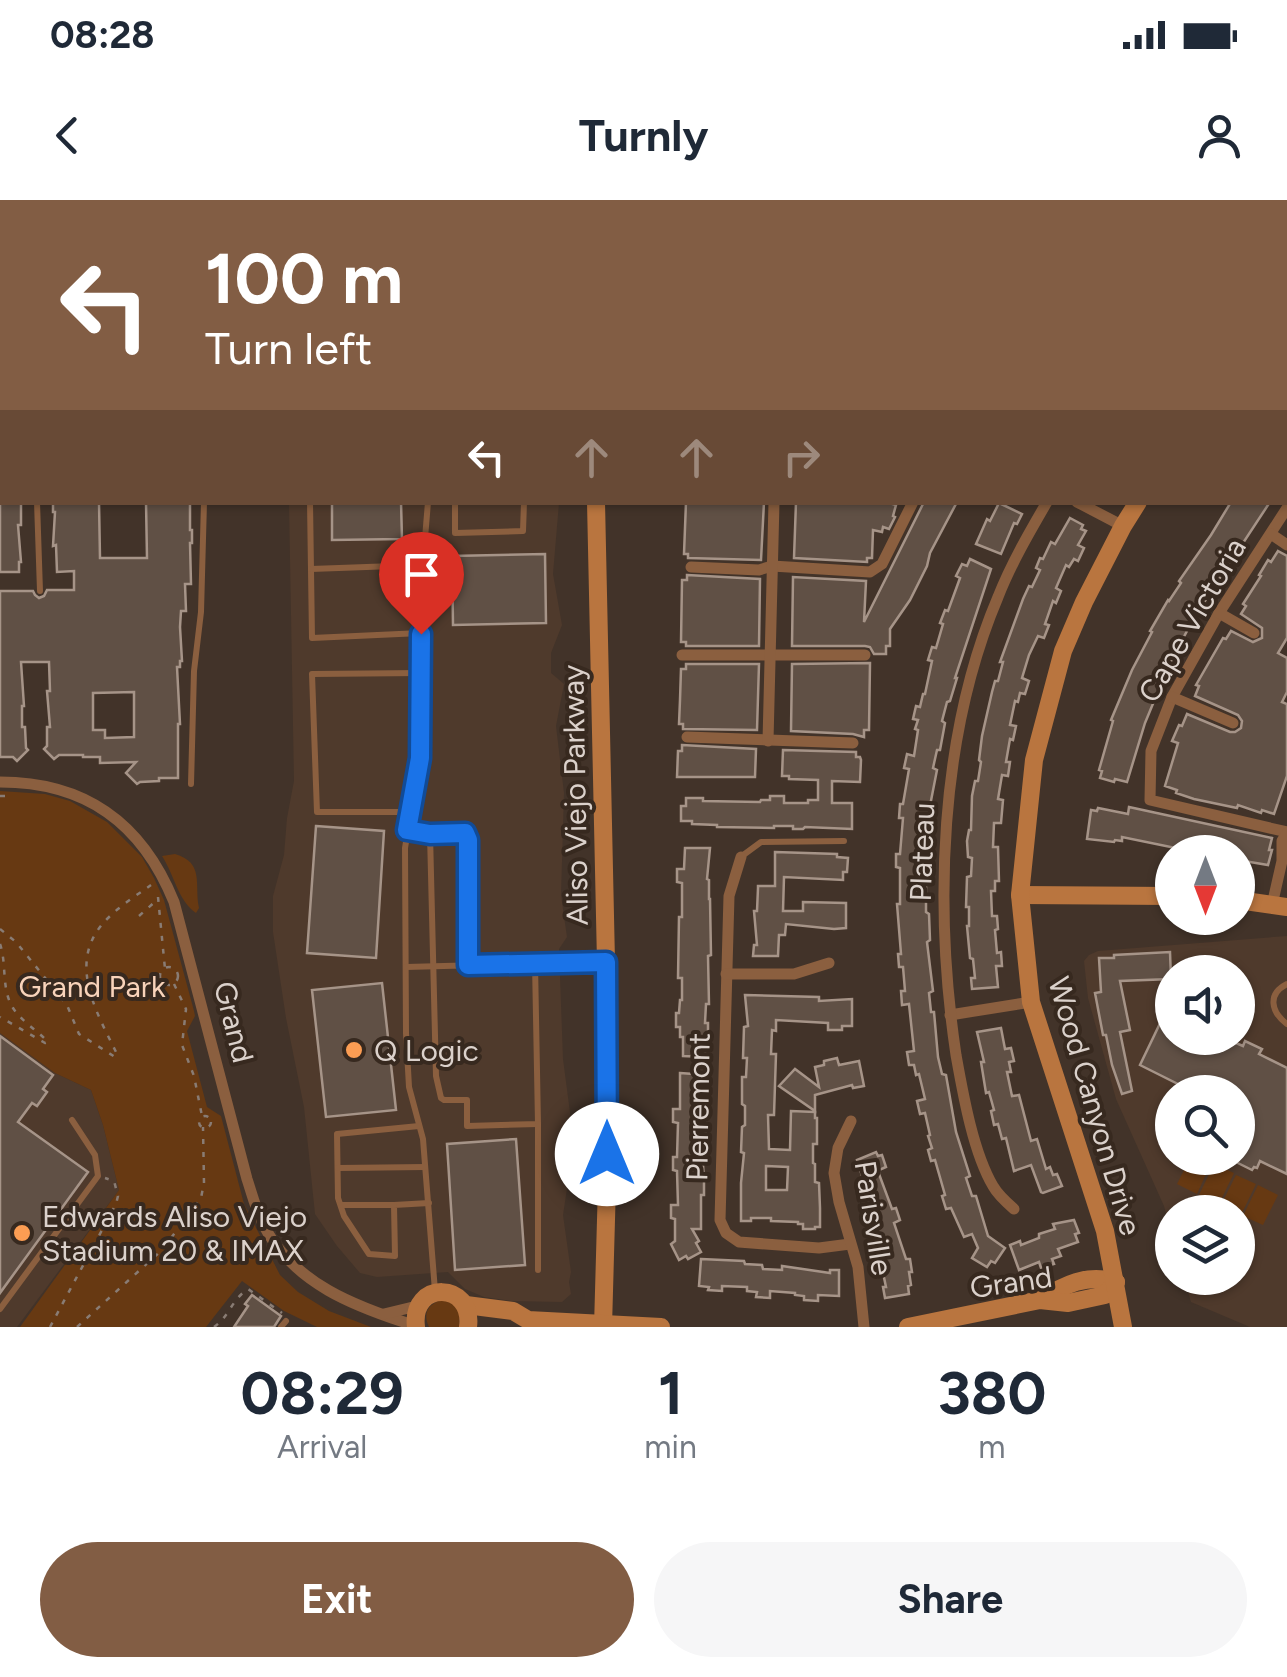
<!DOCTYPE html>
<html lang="en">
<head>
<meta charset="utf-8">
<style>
	:root { --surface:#fff; --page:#f6f6f7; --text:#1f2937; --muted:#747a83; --accent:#825d44 }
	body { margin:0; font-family:Figtree,sans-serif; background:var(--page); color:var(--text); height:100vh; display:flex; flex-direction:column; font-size:38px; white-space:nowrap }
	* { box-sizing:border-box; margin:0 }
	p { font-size:32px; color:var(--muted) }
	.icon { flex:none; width:55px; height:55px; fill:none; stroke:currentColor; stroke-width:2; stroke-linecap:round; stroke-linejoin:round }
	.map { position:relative; height:1127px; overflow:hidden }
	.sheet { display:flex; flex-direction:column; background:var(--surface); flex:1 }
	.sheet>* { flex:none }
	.guide { position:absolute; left:0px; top:0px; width:1288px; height:305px; box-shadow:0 2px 8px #0004; background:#825d44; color:#fff; overflow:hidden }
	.needle { width:65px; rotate:180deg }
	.controls { position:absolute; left:1155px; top:635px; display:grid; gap:20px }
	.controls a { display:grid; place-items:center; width:100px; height:100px; border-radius:50%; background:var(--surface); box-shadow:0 2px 8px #0004; font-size:50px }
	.pin { position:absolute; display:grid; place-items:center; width:85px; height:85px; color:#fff; margin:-102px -42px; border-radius:50% 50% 50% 0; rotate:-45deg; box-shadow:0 0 10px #0007 }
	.pin .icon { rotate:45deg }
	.me { position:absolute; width:110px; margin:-55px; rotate:0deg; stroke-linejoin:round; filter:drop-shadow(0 0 8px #0008) }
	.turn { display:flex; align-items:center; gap:35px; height:210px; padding:0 40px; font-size:45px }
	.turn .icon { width:130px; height:130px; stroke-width:2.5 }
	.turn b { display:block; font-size:70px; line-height:85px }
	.lanes { display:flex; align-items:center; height:95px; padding:0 40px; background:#0003; justify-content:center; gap:50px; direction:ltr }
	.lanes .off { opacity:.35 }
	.eta { display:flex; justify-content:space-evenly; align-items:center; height:170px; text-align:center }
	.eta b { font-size:60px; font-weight:700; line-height:70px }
	.cta { display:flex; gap:20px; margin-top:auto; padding:20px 40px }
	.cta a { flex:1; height:115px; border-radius:60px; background:var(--accent); color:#fff; font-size:40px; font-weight:700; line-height:115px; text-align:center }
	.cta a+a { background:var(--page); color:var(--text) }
	.status { display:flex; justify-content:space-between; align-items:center; height:70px; padding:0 50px; background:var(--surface); direction:ltr }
	.status svg { height:28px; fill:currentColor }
	header { display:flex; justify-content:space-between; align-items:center; height:130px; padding:0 40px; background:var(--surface); font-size:45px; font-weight:700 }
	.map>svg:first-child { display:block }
</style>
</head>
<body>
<div class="status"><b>08:28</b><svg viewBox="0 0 49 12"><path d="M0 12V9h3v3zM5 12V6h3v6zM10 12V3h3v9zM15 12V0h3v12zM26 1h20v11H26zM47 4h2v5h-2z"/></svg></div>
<header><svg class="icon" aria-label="back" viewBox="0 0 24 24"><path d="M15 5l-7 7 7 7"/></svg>Turnly<svg class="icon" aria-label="person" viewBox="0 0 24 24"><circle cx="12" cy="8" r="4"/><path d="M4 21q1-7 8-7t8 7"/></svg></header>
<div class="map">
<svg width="1287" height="1127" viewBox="0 0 1287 1127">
	<rect width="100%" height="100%" fill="#423329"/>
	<!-- built -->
	<g fill="#4f3a2c" fill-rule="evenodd">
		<rect x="280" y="0" width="272" height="2"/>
		<polygon points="289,303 559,303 553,374 562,425 551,453 551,473 564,484 556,526 564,593 561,695 567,737 559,749 563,859 574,943 563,1015 571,1072 569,1082 571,1094 562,1102 511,1101 484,1097 465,1089 448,1072 377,1077 360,1073 337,1046 315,1014 304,907 286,818 273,732 273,696 284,655 287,618 294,581"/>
		<path d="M1287,736v391h-37l-59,-25 -7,-24h54v-66h-66v24l-8,-30 -48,-107 -28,-101 -4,-37 5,-6 9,-4zM1172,772h66v66h-66zM1172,892h66v66h-66z"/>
		<polygon points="0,833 55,873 91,890 103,925 119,990 17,1127 0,1127"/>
	</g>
	<!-- green -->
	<g fill="#673912">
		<polygon points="0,591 45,594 70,601 107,622 142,657 154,678 164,700 194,811 195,816 187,831 207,907 221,916 244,1004 280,1075 298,1092 329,1111 371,1127 317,1127 284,1111 242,1081 206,1127 20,1127 119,990 103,925 91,890 55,873 0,833"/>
		<path d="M175,654c30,9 19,30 24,54l-3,5c-18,-12 -22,-39 -34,-57z"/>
		<polygon points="1190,958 1200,958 1211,963 1197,994 1177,984"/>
		<polygon points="1214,964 1234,973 1219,1004 1199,995"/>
		<polygon points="1236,975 1256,984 1241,1015 1221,1005"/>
		<polygon points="1258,985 1278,995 1263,1025 1243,1016"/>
		<path d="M443,1099l16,8v20h-30c-7,-15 0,-23 14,-28z"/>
	</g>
	<!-- building -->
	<g fill="#605045" stroke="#a69488" stroke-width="2.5" fill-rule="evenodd">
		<polygon points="0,302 21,302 21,325 18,325 21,362 19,362 19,372 0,372"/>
		<path d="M53,302h46l1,56h47l-1,-56h44v28h2v13h-2l1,41h-6l1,27h-5l-1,16 2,34h-2v6h-3l3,57h-2v54h-19v3l-19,1 -3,2 -11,-11 10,-11 -36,1v-6h-17v-2h-24l-5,4 -10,-10 3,-3v-19h3l-3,-36h3l-1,-29h-28l3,44h-2v21h3l1,21 2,2 -11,11 -4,-4h-13v-166h33l2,4 4,3 5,-2 3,-6h27v-19l-17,1 -1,-27 -3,1 2,-34h-2zM134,492v45l-29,1v-8h-12v-37z"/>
		<polygon points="332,302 401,302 402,339 332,340"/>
		<polygon points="686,302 764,302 761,360 688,358 688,354 684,354"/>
		<polygon points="796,302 886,302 896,305 893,316 895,317 889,329 883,327 882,332 873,330 872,358 867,358 867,362 794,358"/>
		<polygon points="924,302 957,302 930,353 927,366 910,400 890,429 890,446 886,446 886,454 874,454 870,447 865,446 792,446 793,377 866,381 864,422"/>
		<polygon points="1231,302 1270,302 1195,416 1169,465 1145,523 1127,582 1115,579 1114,582 1100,578 1102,571 1099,570 1113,521 1111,520 1132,470 1152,432 1150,431 1168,400 1169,401 1181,383 1179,381 1211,335"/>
		<polygon points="999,303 1022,314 1017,324 1014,323 1001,354 976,344 987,319 990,321"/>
		<polygon points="1070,318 1083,325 1081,329 1086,331 1078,345 1084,348 1078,361 1074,359 1069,367 1066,365 1056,388 1061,391 1056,403 1053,401 1045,424 1049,425 1044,438 1038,436 1029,455 1022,478 1029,481 1025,494 1020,493 1018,502 1015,501 1010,525 1016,526 1013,540 1010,539 1006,562 1010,562 1008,576 1002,575 998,599 1003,600 1001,623 994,623 993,647 998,647 999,681 995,681 995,691 991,691 992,716 997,716 998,729 995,730 997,753 1001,752 1002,766 996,766 998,787 972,789 971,778 975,778 973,759 970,758 967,726 969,726 969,707 966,707 967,677 971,676 972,658 968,657 967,641 969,630 971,630 972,596 975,581 978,581 981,562 979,560 982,536 992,492 995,481 998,481 1003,462 1000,462 1023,399 1029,386 1032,387 1040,370 1036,368 1040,358 1043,359 1051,342 1055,344"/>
		<polygon points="1278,351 1287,356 1287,438 1278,453 1287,458 1287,492 1282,502 1287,504 1287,576 1274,614 1262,610 1261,613 1238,605 1237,608 1194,599 1176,593 1177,590 1165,586 1178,543 1172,541 1179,525 1182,526 1187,514 1230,532 1235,532 1241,528 1242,521 1238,515 1195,496 1199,486 1196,485 1223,438 1226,439 1231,431 1253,442 1262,438 1262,428 1241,414 1246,406 1243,404 1261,376 1259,375 1268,360 1271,362"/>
		<polygon points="545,354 546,423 453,425 452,356"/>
		<polygon points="970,359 991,369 955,478 957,478 950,501 947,502 942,521 945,523 940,550 937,550 933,568 937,570 928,616 931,616 930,646 926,645 926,712 929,714 930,740 927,742 933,791 929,793 931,812 934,812 938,857 942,874 946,875 956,932 970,976 966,978 972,996 976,996 988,1036 1005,1048 995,1063 991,1061 987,1067 972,1058 978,1048 972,1034 964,1037 951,1008 946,1009 942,996 945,995 935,960 931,961 928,950 932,948 928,936 930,935 925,913 920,914 917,901 925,899 919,874 916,875 914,865 909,865 907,852 914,851 909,804 902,805 901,791 905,791 903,767 899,767 898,754 901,754 897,704 900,704 900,668 896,667 896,654 900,654 903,618 899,618 900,604 903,604 909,569 904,568 907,554 914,556 918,530 915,529 918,520 913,519 916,506 920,507 923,494 925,494 932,461 928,460 932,447 936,448 943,424 940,423 945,410 948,411 960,378 956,376 962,364 967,366"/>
		<polygon points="687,375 760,379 759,446 686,446 686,442 681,442 682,380 687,380"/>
		<polygon points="870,463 869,530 864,530 864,537 853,534 791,531 792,464"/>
		<polygon points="686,464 759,464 757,530 683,529 683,524 679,524 680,500 681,469 686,469"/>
		<polygon points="682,545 756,549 755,577 677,577 678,551 682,551"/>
		<polygon points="783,550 856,552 856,557 860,557 861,560 860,582 832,581 832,603 852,603 852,629 805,627 803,629 793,629 793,626 774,626 774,628 717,627 717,625 692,624 692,621 681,621 681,606 686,606 686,598 703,598 703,601 760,602 761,600 770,600 770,596 784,596 784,603 808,603 808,600 818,600 818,580 789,579 789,576 782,576"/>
		<polygon points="1129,607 1272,638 1269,650 1272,650 1268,665 1238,660 1238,652 1195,652 1122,637 1122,641 1115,640 1114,642 1087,639 1091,610 1097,611 1098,608 1128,614"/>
		<polygon points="316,626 384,631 376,758 307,753"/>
		<polygon points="685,648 710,648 707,679 709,680 709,699 710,699 711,755 708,756 709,804 706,804 705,823 708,823 708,850 705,851 705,857 683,856 683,837 680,837 680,827 676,827 676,813 679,813 680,800 682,800 682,778 678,778 679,717 682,717 682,683 677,682 677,669 684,669"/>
		<polygon points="775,652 837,654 837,657 848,658 847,672 843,672 843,680 784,677 783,711 803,711 803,702 846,703 846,728 834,729 786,724 785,735 779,735 778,756 753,756 754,745 757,745 754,711 757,711 758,688 758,686 775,686"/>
		<polygon points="1170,752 1171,779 1120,781 1130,830 1120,832 1132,891 1122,894 1112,865 1106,835 1103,835 1095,793 1101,792 1099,758 1114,758 1114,755"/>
		<polygon points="382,783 396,910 326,917 312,790"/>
		<path d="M745,795l74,2v4l33,-2v27h-10v4h-14v-7l-52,-3v11l-4,-1 -1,24h5l-2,61h-6l1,34 21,1 1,-39 24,1v6h2v26h-4v19l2,1v18l4,1 1,25v19h-5v2h-12v-5h-5v-2l-27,-1v-3h-20v3h-10v-38l3,-30 -3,-1 1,-25 3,-2v-19l-3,-2v-27h4l1,-19h-4l1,-31 4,-1zM766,966l22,1 -1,23h-21z"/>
		<polygon points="1165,813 1172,817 1172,838 1182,838 1208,849 1213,838 1224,838 1243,846 1245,841 1262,849 1259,854 1287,868 1287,974 1260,961 1257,968 1254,967 1252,970 1238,963 1238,892 1194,892 1140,865"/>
		<polygon points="1001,828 1005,849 1011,848 1014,861 1009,862 1011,872 1007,872 1012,896 1019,895 1031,941 1037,939 1046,969 1050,967 1053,975 1057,974 1062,986 1043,993 1041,992 1031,965 1014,971 1006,938 1002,939 998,924 994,925 991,911 994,910 989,892 986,893 981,862 984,862 977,832"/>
		<polygon points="0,836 53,875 43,889 47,892 37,906 32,903 18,922 88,972 0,1093"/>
		<polygon points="837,858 839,865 859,861 864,886 853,888 852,885 815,895 815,911 779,886 795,869 819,887 815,867 824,865 824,861"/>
		<polygon points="680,873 707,875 706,900 702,900 700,919 705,920 706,938 706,948 702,948 704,981 704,995 701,995 701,1029 692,1029 699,1041 696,1043 701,1052 688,1059 686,1056 679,1060 671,1044 675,1041 675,1019 671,1018 671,1005 678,1005 677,971 673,970 673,957 677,957 678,923 673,922 673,909 680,909"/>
		<polygon points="516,939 525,1065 455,1070 447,944"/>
		<polygon points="876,952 878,956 882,955 886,967 879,970 879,974 892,1009 896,1008 900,1020 894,1023 906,1059 910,1059 912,1072 909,1072 911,1085 908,1086 909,1094 885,1098 883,1087 886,1087 882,1068 880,1068 873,1041 877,1039 870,1021 867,1022 859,997 862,995 859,984 864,982 857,960"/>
		<polygon points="1074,1020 1079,1033 1075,1034 1078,1042 1058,1049 1061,1056 1052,1059 1054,1064 1041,1068 1039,1062 1019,1070 1010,1045 1020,1041 1021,1045 1039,1038 1039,1034 1055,1029 1053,1024"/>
		<polygon points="701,1059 744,1061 745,1064 762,1065 763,1069 782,1070 782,1066 830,1073 830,1070 839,1070 839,1096 818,1095 818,1101 804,1100 804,1096 795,1095 795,1093 770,1091 770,1098 756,1097 757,1092 747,1091 747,1087 722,1086 722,1091 708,1090 709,1087 699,1086"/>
		<polygon points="252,1095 281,1116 274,1127 234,1127 248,1106 245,1104"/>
	</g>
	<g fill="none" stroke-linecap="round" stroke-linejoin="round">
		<!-- path -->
		<g stroke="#897c74" stroke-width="2.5" stroke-dasharray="5 8" stroke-linecap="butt">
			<polyline points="0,596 13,596"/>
			<polyline points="158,697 165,769"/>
			<polyline points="139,716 157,700"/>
			<path d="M0,729l16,13 51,63 12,29 36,23 2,-3c-21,-43 -52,-94 -9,-136 13,-13 29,-23 43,-33"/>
			<path d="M0,744c7,20 1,45 13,64 9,14 24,22 35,34l-3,1 -45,-26"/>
			<circle cx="169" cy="776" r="9"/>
			<polyline points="174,784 186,809 182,845 194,876 202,916"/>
			<circle cx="205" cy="922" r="6"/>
			<polyline points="50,1127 116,1004 118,996 114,981 105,978"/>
			<polyline points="77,1127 162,1050 201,998 204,983 203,927"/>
			<path d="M214,1127c15,-10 18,-28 34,-38l34,24"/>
		</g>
		<!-- lane -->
		<g stroke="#8b5f3f" stroke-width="6">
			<polyline points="302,0 302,2"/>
			<polyline points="423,0 423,2"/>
			<polyline points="0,241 2,241"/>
			<polyline points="0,270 2,270"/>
			<polyline points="37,302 40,391"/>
			<polyline points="310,302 312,438 421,433"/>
			<polyline points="428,302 420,399 420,558 405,648 406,833 409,887 423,939 435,1091"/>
			<polyline points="455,302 455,333 523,331 524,302"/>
			<polyline points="311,369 422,365"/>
			<polyline points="191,584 194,471 201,412 204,302"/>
			<polyline points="412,612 317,612 312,474 421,473"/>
			<polyline points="407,629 430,634 436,876 441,898 444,900 467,900 467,926 538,924 535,763"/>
			<polyline points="430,634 465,633 467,640 468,765"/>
			<polyline points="742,656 761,642 844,641"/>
			<polyline points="406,767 604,762"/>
			<path d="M1287,784c-20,10 -16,28 0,40"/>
			<polyline points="419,926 337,934 338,998 344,1016 369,1054 395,1056 394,1005 429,1003"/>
			<polyline points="338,968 425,967"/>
			<polyline points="341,1005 394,1005"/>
			<polyline points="538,1070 538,924"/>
			<polyline points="0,1109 98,976 95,955 72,920"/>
			<polyline points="281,1127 286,1121"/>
		</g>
		<!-- street -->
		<g stroke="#8b5f3f" stroke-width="11">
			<polyline points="777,0 777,2"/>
			<polyline points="1005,0 1014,2"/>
			<polyline points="946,2 947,0"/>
			<polyline points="1042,2 1043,0"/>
			<polyline points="1077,302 1123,326"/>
			<polyline points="1287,308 1219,413 1172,497 1151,551 1150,600 1287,632"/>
			<polyline points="1271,334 1287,345"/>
			<polyline points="691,367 759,370 772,366 870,372 882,364 913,302"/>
			<polyline points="1219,413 1254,433"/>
			<polyline points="682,455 865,455"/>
			<polyline points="1172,497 1233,523"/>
			<polyline points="687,537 853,543"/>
			<polyline points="768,541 774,302"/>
			<path d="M0,582c86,0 142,41 174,120l73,277c5,15 9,31 16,45 30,60 93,83 153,102"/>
			<polyline points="741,657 729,696 720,1020 726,1033 739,1042 819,1048 850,1044"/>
			<polyline points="1272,705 1282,661 1282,641 1287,633"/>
			<polyline points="726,774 794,774 829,763"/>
			<polyline points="950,815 1031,802"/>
			<polyline points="851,921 838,948 834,973 839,1002 858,1067 864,1127"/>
			<path d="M1014,1009c-8,-7 -16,-14 -21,-23 -20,-34 -30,-92 -37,-131 -22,-148 -17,-319 42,-458 13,-33 31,-64 49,-95"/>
			<polyline points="384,1114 417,1106"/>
		</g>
		<!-- secondary -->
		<g stroke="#b9753f" stroke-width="18">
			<polyline points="591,0 591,2"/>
			<polyline points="1285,63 1287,60"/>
			<polyline points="596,302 606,762 607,984 603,1127"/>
			<polyline points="1020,695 1172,696"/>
			<polyline points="1238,700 1287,707"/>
			<path d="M1040,1100c24,-15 47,-27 76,-18"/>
			<polyline points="466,1105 513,1111 528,1120 661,1127"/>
			<path d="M416,1127c-6,-47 58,-46 52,0"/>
			<polyline points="908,1127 1040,1100 1068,1103 1105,1095 1116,1082"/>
			<polyline points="1123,1127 1105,1031 1031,802 1020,695 1034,560 1063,451 1084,402 1123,326 1138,302"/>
		</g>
	</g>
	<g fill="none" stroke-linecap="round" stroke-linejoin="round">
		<!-- route casing -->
		<g stroke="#114b97" stroke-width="25">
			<polyline id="route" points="421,434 420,558 407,630 430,634 465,633 468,640 468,765 606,762 607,954"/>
		</g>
		<!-- route -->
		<use href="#route" stroke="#1a73e8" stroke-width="18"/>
	</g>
	<!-- markers -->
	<g fill="#fc9d53" stroke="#37291f" stroke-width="4">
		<circle cx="354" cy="850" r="10"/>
		<circle cx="22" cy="1033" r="10"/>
	</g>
	<g text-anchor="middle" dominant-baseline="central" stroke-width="8" stroke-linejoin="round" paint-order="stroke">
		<!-- street labels -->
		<g font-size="30" fill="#dbd1cb" stroke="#37291f">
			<text transform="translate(1192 420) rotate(-60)">Cape Victoria</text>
			<text transform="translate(575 595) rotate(-91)">Aliso Viejo Parkway</text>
			<text transform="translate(922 652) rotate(-88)">Plateau</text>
			<text transform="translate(234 822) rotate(76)">Grand</text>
			<text transform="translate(1095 906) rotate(74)">Wood Canyon Drive</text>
			<text transform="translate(698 907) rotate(-89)">Pierremont</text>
			<text transform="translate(874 1018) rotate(81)">Parisville</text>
			<text transform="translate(1011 1082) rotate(-8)">Grand</text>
		</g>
		<!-- park labels -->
		<g font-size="30" fill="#f8d3ba" stroke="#37291f">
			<text x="92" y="786">Grand Park</text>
		</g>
		<!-- poi labels -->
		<g font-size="30" fill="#dbd1cb" stroke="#37291f" text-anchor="start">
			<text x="374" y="850">Q Logic</text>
			<text x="42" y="1016">Edwards Aliso Viejo<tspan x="42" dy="34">Stadium 20 &amp; IMAX</tspan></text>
		</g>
	</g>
</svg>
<div class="controls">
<a><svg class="needle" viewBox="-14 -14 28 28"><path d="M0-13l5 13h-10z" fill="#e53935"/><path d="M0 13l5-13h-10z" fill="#747a83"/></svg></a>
<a><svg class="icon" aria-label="sound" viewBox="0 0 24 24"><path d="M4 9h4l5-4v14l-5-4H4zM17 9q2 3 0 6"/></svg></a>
<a><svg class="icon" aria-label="search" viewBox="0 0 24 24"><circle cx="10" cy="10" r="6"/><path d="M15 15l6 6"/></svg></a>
<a><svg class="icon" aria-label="layers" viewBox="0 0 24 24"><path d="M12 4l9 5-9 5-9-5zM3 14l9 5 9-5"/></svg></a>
</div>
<div class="pin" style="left:421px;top:434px;background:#d93025"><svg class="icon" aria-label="arrive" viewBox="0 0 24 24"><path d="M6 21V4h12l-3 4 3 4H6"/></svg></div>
<svg class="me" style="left:607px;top:954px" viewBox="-20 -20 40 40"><circle r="19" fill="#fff"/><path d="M0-13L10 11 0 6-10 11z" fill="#1a73e8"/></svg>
<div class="guide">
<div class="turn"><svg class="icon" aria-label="left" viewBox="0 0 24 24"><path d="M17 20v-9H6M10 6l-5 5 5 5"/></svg><div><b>100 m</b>Turn left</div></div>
<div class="lanes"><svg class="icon" aria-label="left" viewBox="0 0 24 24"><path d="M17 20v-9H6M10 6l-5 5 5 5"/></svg><svg class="icon off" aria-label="ahead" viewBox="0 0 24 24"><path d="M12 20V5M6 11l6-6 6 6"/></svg><svg class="icon off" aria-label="ahead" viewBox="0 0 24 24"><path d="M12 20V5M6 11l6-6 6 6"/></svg><svg class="icon off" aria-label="right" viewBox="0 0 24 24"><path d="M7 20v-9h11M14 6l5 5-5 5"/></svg></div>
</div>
</div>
<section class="sheet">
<div class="eta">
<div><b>08:29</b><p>Arrival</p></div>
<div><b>1</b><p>min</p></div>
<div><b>380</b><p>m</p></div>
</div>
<div class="cta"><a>Exit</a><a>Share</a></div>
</section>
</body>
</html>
